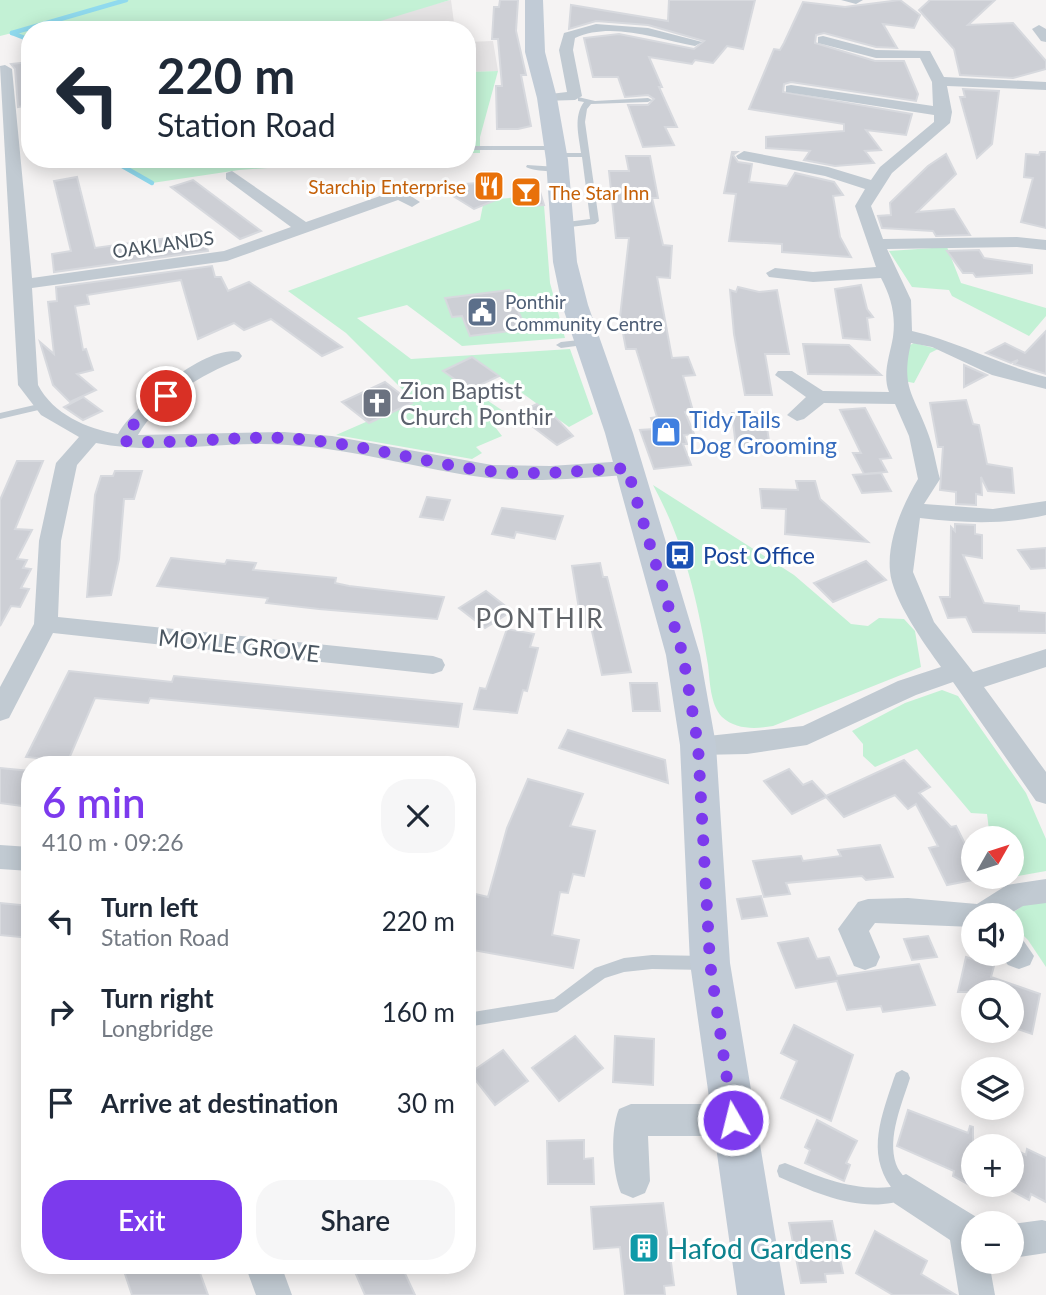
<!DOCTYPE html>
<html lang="en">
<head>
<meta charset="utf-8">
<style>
	:root { --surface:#fff; --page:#f6f6f7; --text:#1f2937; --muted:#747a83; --accent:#7c3aed }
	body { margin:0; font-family:Lato,sans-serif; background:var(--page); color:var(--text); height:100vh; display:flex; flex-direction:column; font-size:26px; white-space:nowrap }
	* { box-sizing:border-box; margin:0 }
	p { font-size:23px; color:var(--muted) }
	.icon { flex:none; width:38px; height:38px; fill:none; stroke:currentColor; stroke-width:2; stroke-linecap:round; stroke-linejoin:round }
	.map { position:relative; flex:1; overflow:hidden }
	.panel { position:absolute; left:21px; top:756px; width:455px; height:518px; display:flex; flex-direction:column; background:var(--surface); border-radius:28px; box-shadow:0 4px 18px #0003 }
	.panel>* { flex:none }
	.guide { position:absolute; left:21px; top:21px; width:455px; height:147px; border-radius:28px; box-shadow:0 4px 18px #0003; background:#fff; color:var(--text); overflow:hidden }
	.needle { width:46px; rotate:51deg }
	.controls { position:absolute; left:961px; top:826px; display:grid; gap:14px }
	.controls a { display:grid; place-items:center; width:63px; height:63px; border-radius:50%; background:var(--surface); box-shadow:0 4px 18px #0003; font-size:35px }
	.pin { position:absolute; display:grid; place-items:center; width:60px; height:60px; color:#fff; margin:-30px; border:4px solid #fff; border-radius:50%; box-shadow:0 2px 7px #0007 }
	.me { position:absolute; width:77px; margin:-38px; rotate:352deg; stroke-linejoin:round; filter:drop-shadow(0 0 5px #0008) }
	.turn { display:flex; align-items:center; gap:24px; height:147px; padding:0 21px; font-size:32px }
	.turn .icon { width:91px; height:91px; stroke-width:2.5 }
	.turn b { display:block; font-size:49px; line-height:60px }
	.round { display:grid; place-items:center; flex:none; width:74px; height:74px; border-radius:28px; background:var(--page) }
	.headline { display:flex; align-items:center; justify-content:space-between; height:119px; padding:0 21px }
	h1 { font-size:42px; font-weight:600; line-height:52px; color:var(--accent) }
	.button { display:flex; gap:14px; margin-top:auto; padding:14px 21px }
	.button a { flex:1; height:80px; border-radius:28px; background:var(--accent); color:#fff; font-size:28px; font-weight:600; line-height:80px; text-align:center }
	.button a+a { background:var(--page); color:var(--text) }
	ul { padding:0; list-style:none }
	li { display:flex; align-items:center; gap:21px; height:91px; padding:0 21px }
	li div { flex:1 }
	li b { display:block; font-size:26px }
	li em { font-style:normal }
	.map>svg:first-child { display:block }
</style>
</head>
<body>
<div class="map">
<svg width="1046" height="1295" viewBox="0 0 1046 1295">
	<rect width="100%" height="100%" fill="#f5f3f3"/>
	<!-- education -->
	<g fill="#e6e4e5">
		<polygon points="451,0 455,30 351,30 395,14"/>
		<polygon points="493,41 498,71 467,72 467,42"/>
	</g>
	<!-- green -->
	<g fill="#c3f1d5">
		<polygon points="0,0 450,0 351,30 30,30 30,40 12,33 0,36"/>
		<polygon points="498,71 480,137 480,153 467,153 467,72"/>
		<polygon points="110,159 392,159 239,170 152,183"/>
		<polygon points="521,197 524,206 544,205 550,283 565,338 462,346 407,305 357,318 411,359 570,349 593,414 569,427 485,366 470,373 444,371 509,415 492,423 502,436 476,447 482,453 472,459 336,435 414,401 346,333 288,291 480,220 484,200"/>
		<polygon points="947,247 961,283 1046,308 1046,316 1029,336 952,296 949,290 912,287 889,251"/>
		<polygon points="914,343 938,349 930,353 914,383 904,381 908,346"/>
		<path d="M653,485l141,90 57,49 17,2 11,-8 25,1 11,12 6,36 -148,59c-17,3 -37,4 -51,-9 -12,-13 -12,-36 -14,-52 -10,-64 -24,-123 -55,-180z"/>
		<polygon points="942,690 958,696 1026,793 1046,839 1046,871 1018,876 1012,865 1012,838 994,838 989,830 987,814 971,813 917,749 875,767 863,756 863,744 852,731 905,703"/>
		<polygon points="1046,902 1046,967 1028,940 1012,924 1011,914 1025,904"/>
	</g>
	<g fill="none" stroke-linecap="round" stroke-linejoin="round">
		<!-- stream -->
		<g stroke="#90daee" stroke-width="4.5">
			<polyline points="12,33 126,0"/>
			<polyline points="12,33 30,40"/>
			<polyline points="110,159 152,183"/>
		</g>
	</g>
	<!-- building -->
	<g fill="#cdcfd5" stroke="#d7d9de" stroke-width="2">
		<polygon points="500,0 518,0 516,31 526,75 521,75 531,126 518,129 497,129 496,86 502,86 498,39 492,39 494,7 499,7"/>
		<polygon points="669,0 755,0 743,49 727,46 713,63 695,60 692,64 649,57 662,87 659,87 677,127 665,127 674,145 643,147 628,105 648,105 654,99 648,95 625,97 618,77 593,77 584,38 619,34 694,49 704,41 648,25 596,21 569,29 571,5 668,21"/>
		<polygon points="900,0 920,15 914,28 883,24 897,48 876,47 824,33 816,35 815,43 875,61 904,61 918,94 916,101 791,82 784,84 783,92 912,114 906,135 866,130 881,150 865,151 874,163 835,166 804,160 810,151 766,148 766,137 844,131 844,124 749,109 774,49 780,50 784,43 803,2 845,7"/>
		<polygon points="930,0 995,0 968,25 1013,23 1046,61 1046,69 1013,78 960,75 954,49 919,10"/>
		<polygon points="29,62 30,105 18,107 15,69 11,64"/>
		<polygon points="963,89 999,91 992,144 977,158 960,97 965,97"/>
		<polygon points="732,152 737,152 733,155 738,162 752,164 749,182 787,186 795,173 834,182 843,195 833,196 840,237 851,257 782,252 782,244 729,241 736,194 724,193"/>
		<polygon points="1040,152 1046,152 1046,228 1021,222 1033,178 1024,177 1026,154 1039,155"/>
		<polygon points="946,154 956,174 917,212 954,209 970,235 936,236 933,231 882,228 878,216 891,215 890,203 928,166"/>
		<polygon points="626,156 650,156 658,198 652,198 663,245 672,246 670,278 657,277 672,358 688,357 695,375 683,376 693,411 685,412 694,434 684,435 687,444 683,444 691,465 654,469 640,430 655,429 651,418 657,417 636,349 626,349 620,317 629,238 616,238 609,171 629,171"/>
		<polygon points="77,177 95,248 203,233 208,251 54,272 52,254 71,251 54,181"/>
		<polygon points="193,180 261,231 240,239 171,187"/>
		<polygon points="491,182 496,200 474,209 437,186"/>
		<polygon points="537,182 544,205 524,206 517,183"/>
		<polygon points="979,250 984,258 1032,265 1032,273 976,277 973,273 963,273 947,251"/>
		<polygon points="212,266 215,277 221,277 228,291 249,282 342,347 322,356 271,319 244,330 234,323 198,339 181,280 87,295 89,304 75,306 83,350 86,349 93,370 77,374 96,390 70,402 53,385 40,342 54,354 48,302 57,301 56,287"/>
		<polygon points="861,285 867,309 873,317 867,318 870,340 843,338 835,289"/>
		<polygon points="738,287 759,292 777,290 789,354 765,354 772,395 745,395 734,334 730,290 736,292"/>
		<polygon points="509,290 526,329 470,336 462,316 452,317 445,298"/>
		<polygon points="1046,331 1046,374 1014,364 1018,360 1011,363 986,353 1005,343 1025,353"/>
		<polygon points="803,344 849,345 881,375 808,374"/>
		<polygon points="472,357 499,376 476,387 472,385 466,387 443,371"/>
		<polygon points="964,365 987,375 964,387"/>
		<polygon points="385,382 412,403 369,423 342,402"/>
		<polygon points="83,397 102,411 83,420 64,407"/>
		<polygon points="966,400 973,424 979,425 987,464 1012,468 1014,493 988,491 981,477 982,495 976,494 976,505 956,504 956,492 940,490 943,447 938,447 930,403"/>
		<polygon points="537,404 555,417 573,436 557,445 516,414"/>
		<polygon points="865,408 891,458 880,459 887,472 864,474 853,453 861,453 840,410"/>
		<polygon points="732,413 765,414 770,448 736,447"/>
		<polygon points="17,461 43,461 15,529 32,530 17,559 27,560 23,568 31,569 21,588 29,589 20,607 11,606 0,626 0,500"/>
		<polygon points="115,471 142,471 134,499 124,499 119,559 111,595 87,597 95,495 101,476 113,476"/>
		<polygon points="881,473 891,491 862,493 853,475"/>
		<polygon points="796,481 815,481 820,499 868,542 785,534 786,509 762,508 760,489 798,490"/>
		<polygon points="427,497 450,500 443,520 420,517"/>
		<polygon points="502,508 563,516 555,539 516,532 514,538 492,534"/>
		<polygon points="955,524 975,525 975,534 982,535 982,558 963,555 984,603 1019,606 1019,611 1046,613 1046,633 973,632 966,617 948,618 940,597 950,597 951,527 955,531"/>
		<polygon points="1046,548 1046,568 1031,569 1018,550"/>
		<polygon points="171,558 225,564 227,560 256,563 253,570 336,578 335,583 349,586 444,597 437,619 319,609 266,603 268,598 157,586"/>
		<polygon points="866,561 886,580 833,602 814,583"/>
		<polygon points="600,563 603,577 607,577 631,672 602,675 591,627 582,628 572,566"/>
		<polygon points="486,591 512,611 485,628 459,608"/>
		<polygon points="507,629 534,634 530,647 538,648 527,691 523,690 517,713 474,709 480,688 486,689"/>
		<polygon points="69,671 172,682 174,676 462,704 458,727 150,698 148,703 95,698 68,761 26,757"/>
		<polygon points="630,683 657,683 660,711 633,711"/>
		<polygon points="568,730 665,760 668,783 559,748"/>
		<polygon points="904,760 930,787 919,793 951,827 956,826 973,860 973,880 947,885 929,848 938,846 916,804 908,809 895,795 844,817 826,797 792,814 764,781 789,769 803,785 812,781 826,796"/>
		<polygon points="0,768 30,771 30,807 0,803"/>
		<polygon points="528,779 583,794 570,826 595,831 584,876 573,874 568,893 560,892 552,935 579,940 573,968 467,949 467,892 488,897 507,828"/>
		<polygon points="880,845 893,877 866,880 862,876 786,883 790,894 764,897 753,861 801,856 803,861 841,856 838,850"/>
		<polygon points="761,896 767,916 742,919 737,899"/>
		<polygon points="0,903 30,906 30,938 0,935"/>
		<polygon points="928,936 937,957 912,960 904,939"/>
		<polygon points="808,938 817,959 829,957 837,976 919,964 935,1005 883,1012 881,1006 847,1010 837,981 796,988 778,943"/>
		<polygon points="966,957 994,966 991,977 1040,994 1032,1034 1012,1027 1012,992 958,992"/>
		<polygon points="794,1025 853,1055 831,1121 781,1098 797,1061 781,1053"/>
		<polygon points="575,1036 603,1068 559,1101 532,1068"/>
		<polygon points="615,1036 654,1039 653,1085 613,1082"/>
		<polygon points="503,1050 528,1081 495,1105 470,1073"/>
		<polygon points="908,1110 968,1133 970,1126 973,1127 973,1187 953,1176 954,1171 897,1146"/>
		<polygon points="817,1120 857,1141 846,1163 850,1165 844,1181 805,1163 810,1150 805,1147"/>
		<polygon points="584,1140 584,1159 593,1158 594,1184 548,1184 547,1141"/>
		<polygon points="1012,1148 1026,1155 1027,1149 1046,1158 1046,1202 1031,1194 1029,1200 1012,1191"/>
		<polygon points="663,1203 674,1285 664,1286 665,1295 625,1295 620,1247 594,1249 591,1207"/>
		<polygon points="832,1221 843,1273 825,1274 826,1282 801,1283 789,1223"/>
		<polygon points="875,1231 927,1261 921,1274 956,1295 893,1295 856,1273"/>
		<polygon points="122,1265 197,1265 208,1295 132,1295"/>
		<polygon points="352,1265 401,1265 415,1295 365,1295"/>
	</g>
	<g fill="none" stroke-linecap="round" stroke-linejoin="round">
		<!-- service -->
		<g fill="#c1cad2" fill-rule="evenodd">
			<path d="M578,97l17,4 53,-3 4,2 -4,2 -57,2 -4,5 -2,13 14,99 -4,3 -33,4 -4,-3 1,-2 31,-4 -8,-62h-26l-4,-2 4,-2h25c-2,-17 -8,-36 3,-51l-6,-1z"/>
			<polygon points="467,146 555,146 559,148 555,150 467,150"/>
			<path d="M527,165l31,2 4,2c-8,4 -28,2 -36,-2z"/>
			<polygon points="588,339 593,342 591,344 561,348 556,345 561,342"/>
			<polygon points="43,403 47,404 47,408 0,419 0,413"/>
			<polygon points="652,955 706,956 711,958 714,963 711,968 706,970 652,969 624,972 605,978 557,1012 467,1027 467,1013 554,999 595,968 624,958"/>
			<path d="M902,1070l6,3 2,5c-8,26 -23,59 -14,86 4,11 14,17 18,27l-2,6c-46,19 -91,-2 -133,-20l-2,-6 2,-6 6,-2c35,14 67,28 106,24 -25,-35 -9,-72 3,-109l2,-5z"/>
		</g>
		<!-- minor -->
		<g fill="#c1cad2" fill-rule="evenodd">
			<polygon points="841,0 863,0 856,4"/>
			<path d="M596,24l52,4 54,14 -7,4c-37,-7 -84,-25 -120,-8l-2,12 9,46 -7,4 -33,1v-6l25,-3 -8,-42 5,-17z"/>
			<polygon points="1039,25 1046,29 1046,42 1041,41 1032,29"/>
			<path d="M823,36l53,14 54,1 14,26 102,5v8l-99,-4 5,26 -2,11 -58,50 -21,33 12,33 134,-2 29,3v10l-29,-3 -130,2 24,51 1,31c47,11 88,34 134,46v12l-54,-14 -60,-28 -21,-4c-11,47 4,52 18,93 5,14 7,29 11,43l-16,25 69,5 53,-8v14c-43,10 -82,8 -126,3l-7,54 21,50 39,50 73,-23v18l-62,20 62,85v32l-10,-3 -83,-119 -37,13 -109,50 -60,9 -49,1 -9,-3 -4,-7 4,-7 114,-12 95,-45 43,-14c-16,-22 -49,-68 -51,-96 -3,-31 13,-67 28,-92l-9,-43 -14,-32 -71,-1 -20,16 -7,2 -10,-6 19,-18 -31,-22 3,-4h14l31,20 66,1c-7,-18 1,-37 4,-55 3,-22 -2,-40 -12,-59l-68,4 -44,-5 -3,-4 9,-5 38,4 63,-5 -21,-61 10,-17 -40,-13 -87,-17 -2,-3 8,-5 84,16 43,13 9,-13 54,-45v-7l-148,-23v-6l5,-1 142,21 -1,-24 -12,-24h-44l-58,-15v-6z"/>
			<path d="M5,65l7,4 20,209 192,-27 67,-24 -65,-48v-6l6,-2 74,51 94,-33 20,13 -8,5 -14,-7 -171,61 -195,27 6,97c15,29 49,44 80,49 16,-28 87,-90 121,-82l3,4 -3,4c-37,14 -81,40 -101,75l146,-3 48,4 160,29 58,1 77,-5 11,7 -11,7c-46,3 -93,8 -139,3 -67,-8 -132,-29 -200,-33 -64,-5 -128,11 -192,-2l-19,22 -16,76 -3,76 375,39 9,3 3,6 -3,6 -9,3 -380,-41 -44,85 -9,3v-34l34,-63 5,-83 17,-78 23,-26 -38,-22 -23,-30 -18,-319z"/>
			<polygon points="0,845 30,847 30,871 0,869"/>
			<polygon points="1046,879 1046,903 1023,906 1008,915 973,915 973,927 875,923 869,931 880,957 876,966 865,970 854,966 838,929 858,902 868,899 908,898 977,904 1007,885"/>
			<polygon points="1012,936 1023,940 1034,956 1030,965 1019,969 1008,965 999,954 1012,954"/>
			<path d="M631,1104h102l12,5 4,11 -4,11 -12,5h-85l2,45 -5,12 -12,5 -12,-5c-9,-22 -11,-62 -2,-84z"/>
			<polygon points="906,1174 978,1218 981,1223 973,1223 973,1262 989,1262 995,1295 959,1295 950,1240 894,1203 889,1191 894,1179"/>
			<polygon points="1042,1220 1046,1221 1046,1253 1012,1258 1012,1224"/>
			<polygon points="245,1265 281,1265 292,1295 256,1295"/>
		</g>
		<!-- secondary -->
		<polygon fill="#c1cbd6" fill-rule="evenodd" points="525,0 543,0 545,52 557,98 568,160 577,262 588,305 633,433 700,655 716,745 730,963 785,1295 737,1295 690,963 680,745 666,655 605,433 562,305 553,262 546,160 537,98 525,52"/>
	</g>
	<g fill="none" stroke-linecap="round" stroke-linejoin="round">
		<!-- route -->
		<path stroke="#7c3aed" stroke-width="12" stroke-dasharray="0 21.6" d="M166,396l-34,30 -8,15c54,4 106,-5 160,-3 64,3 126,21 189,31 50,8 104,2 154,-1l56,187 15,90 12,218 23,157"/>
	</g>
	<!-- icons -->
	<defs>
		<g id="restaurant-square" transform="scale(1.575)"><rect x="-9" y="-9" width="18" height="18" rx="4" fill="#e8710a" stroke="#fff"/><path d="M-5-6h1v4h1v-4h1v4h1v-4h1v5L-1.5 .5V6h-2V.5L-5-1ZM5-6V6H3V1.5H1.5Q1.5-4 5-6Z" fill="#fff"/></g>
		<g id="bar-square" transform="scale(1.575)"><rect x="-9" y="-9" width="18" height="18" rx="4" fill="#e8710a" stroke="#fff"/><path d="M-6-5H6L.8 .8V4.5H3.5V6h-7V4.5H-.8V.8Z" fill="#fff"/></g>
		<g id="civic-square" transform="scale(1.575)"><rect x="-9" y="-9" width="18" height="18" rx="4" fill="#5c6f8a" stroke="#fff"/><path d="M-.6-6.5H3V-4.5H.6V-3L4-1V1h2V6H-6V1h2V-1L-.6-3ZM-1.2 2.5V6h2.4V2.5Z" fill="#fff"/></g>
		<g id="church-square" transform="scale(1.575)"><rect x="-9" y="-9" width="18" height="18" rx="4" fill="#6b7280" stroke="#fff"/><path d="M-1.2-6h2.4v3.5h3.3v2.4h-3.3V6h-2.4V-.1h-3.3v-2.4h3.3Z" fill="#fff"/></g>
		<g id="shop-square" transform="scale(1.575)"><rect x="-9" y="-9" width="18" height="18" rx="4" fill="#3f7fe0" stroke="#fff"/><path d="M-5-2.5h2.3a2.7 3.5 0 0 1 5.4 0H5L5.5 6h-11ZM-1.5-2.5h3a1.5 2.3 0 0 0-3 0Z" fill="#fff"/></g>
		<g id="bus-square" transform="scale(1.575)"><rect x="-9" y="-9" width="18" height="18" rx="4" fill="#1a4fb4" stroke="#fff"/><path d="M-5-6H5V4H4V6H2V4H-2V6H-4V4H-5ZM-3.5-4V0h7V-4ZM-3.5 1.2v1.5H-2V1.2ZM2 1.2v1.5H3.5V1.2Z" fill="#fff"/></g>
		<g id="building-square" transform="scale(1.575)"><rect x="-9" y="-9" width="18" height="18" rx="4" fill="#0f9aa8" stroke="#fff"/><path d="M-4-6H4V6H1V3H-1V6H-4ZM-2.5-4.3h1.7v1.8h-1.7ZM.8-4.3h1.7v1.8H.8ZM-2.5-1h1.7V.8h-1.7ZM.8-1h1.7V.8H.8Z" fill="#fff"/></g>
	</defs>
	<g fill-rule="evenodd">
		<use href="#restaurant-square" x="489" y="186"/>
		<use href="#bar-square" x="526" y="192"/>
		<use href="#civic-square" x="482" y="312"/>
		<use href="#church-square" x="377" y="403"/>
		<use href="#shop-square" x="666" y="432"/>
		<use href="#bus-square" x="680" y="555"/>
		<use href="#building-square" x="644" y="1248"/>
	</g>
	<g text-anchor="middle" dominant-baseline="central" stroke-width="6" stroke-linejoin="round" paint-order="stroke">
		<!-- far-food labels -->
		<g font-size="19" fill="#c56008" stroke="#fff" text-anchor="end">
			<text x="466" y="186">Starchip Enterprise</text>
			<text x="549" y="192" text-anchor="start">The Star Inn</text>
		</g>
		<!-- far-street labels -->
		<g font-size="19" fill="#4a5661" stroke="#fff">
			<text transform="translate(163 244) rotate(-8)">OAKLANDS</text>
		</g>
		<!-- far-service labels -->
		<g font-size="19" fill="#4e5e75" stroke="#fff" text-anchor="start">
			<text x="505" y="301">Ponthir<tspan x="505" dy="22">Community Centre</tspan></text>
		</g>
		<!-- worship labels -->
		<g font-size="23" fill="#5b616d" stroke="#fff" text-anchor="start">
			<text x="400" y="390">Zion Baptist<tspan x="400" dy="26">Church Ponthir</tspan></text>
		</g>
		<!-- shop labels -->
		<g font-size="23" fill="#366cbe" stroke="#fff" text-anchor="start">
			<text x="689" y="419">Tidy Tails<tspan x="689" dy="26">Dog Grooming</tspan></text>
		</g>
		<!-- transit labels -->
		<g font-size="23" fill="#164399" stroke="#fff" text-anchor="start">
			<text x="703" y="555">Post Office</text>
		</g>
		<!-- street labels -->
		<g font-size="23" fill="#4a5661" stroke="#fff">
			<text transform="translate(239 645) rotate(6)">MOYLE GROVE</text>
		</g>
		<!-- quarter labels -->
		<g font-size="26" letter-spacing="2" fill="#5f6368" stroke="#fff">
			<text x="540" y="618">PONTHIR</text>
		</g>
		<!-- near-culture labels -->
		<g font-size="28" fill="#0d838f" stroke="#fff" text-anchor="start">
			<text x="667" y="1248">Hafod Gardens</text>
		</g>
	</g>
</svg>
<div class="controls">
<a><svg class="needle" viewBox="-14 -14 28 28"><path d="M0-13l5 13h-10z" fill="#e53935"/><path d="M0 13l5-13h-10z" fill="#747a83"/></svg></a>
<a><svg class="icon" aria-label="sound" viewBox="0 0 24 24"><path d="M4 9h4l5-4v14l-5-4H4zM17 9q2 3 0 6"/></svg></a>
<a><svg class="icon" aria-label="search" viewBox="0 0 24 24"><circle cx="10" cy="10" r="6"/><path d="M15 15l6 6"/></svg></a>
<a><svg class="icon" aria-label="layers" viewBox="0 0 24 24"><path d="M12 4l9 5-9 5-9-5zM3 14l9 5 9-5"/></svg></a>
<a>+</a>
<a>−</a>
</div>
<div class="pin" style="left:166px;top:396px;background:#d93025"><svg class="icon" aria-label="arrive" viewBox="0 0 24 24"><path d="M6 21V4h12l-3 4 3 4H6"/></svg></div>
<svg class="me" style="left:733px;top:1120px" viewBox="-20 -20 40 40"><circle r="17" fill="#7c3aed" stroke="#fff" stroke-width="3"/><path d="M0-11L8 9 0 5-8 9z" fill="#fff"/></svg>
<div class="guide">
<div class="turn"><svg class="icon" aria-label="left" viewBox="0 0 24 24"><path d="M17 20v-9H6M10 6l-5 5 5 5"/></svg><div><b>220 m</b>Station Road</div></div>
</div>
<section class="panel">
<div class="headline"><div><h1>6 min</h1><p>410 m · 09:26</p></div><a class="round"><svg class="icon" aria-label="close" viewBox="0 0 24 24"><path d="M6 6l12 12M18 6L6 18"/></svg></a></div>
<ul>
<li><svg class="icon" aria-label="left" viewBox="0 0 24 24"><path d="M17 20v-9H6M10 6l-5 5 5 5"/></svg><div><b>Turn left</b><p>Station Road</p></div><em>220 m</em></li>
<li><svg class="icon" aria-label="right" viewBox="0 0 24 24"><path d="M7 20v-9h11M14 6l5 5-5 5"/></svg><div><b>Turn right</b><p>Longbridge</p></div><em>160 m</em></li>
<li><svg class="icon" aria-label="arrive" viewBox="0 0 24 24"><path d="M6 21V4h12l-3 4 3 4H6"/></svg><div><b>Arrive at destination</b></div><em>30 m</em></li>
</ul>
<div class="button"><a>Exit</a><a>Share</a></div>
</section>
</div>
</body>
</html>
